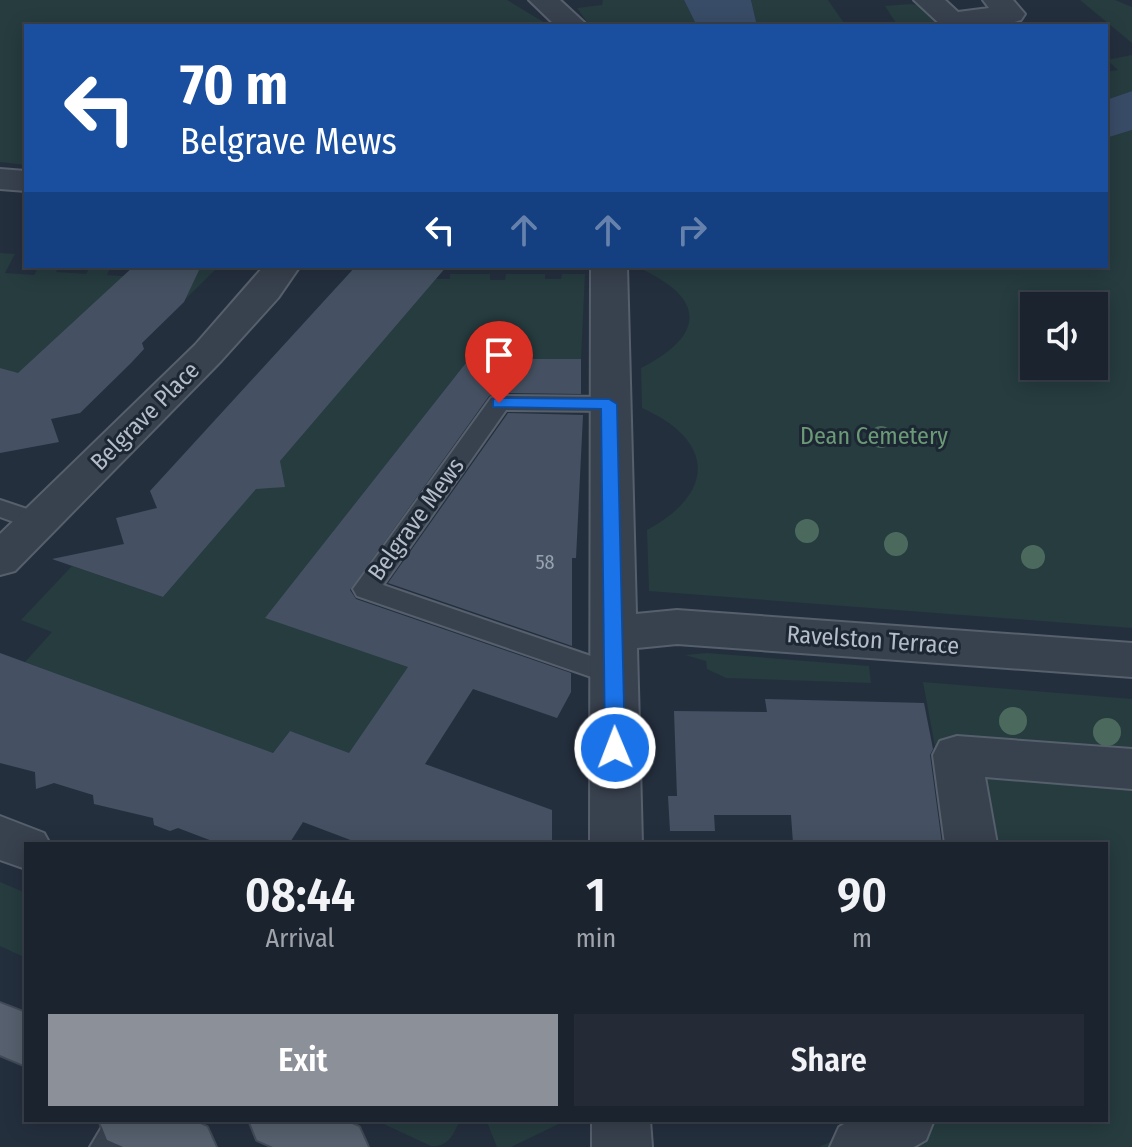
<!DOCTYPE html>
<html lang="en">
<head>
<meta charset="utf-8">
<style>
	:root { --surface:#1b232e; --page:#242b36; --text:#f1f3f6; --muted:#a0a4aa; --line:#39404a; --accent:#8c9099 }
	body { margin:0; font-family:"Fira Sans Condensed",sans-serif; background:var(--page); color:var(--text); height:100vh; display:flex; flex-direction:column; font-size:30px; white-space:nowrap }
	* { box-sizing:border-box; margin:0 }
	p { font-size:26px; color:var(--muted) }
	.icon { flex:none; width:44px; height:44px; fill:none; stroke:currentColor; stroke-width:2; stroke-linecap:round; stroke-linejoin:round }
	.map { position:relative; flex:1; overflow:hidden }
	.panel { position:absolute; left:24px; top:842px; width:1084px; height:280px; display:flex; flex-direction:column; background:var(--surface); border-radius:0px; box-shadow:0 4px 20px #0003,0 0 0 2px var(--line) }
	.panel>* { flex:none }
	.banner { position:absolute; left:24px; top:24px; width:1084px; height:244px; border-radius:0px; box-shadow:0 4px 20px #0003,0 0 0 2px var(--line); background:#1a4fa0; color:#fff; overflow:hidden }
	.fabs { position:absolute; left:1020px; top:292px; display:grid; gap:16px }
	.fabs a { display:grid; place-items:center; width:88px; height:88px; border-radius:0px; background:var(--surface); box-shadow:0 4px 20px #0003,0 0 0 2px var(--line); font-size:40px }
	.pin { position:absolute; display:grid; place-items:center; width:68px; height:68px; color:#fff; margin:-82px -34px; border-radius:50% 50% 50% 0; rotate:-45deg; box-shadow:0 0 8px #0007 }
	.pin .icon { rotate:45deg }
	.me { position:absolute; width:88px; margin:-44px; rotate:359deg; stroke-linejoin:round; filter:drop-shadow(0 0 6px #0008) }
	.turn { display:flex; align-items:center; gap:28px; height:168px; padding:0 24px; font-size:36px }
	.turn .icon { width:104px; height:104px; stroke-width:2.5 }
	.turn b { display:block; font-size:56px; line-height:68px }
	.lanes { display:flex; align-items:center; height:76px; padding:0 24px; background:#0003; justify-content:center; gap:40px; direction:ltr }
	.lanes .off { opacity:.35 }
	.eta { display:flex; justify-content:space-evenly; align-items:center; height:136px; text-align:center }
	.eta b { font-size:48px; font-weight:600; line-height:56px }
	.action { display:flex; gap:16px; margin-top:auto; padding:16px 24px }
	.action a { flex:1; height:92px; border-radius:0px; background:var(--accent); color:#fff; font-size:32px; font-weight:600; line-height:92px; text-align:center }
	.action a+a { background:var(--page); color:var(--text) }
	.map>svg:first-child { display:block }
</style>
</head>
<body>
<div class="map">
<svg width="1132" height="1147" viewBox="0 0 1132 1147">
	<rect width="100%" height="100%" fill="#242f3e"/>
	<!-- green -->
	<g fill="#263c3f" fill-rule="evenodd">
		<polygon points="0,0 507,0 550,26 26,26 26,165 0,162"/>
		<polygon points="603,0 684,0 697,26 590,26 577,8 602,5"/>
		<polygon points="751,0 828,0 846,26 757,26"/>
		<polygon points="1080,0 1115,0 1132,7 1132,43"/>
		<polygon points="911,4 921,6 941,26 898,26 885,6"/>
		<polygon points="1132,55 1132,91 1106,100 1106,72 1118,70 1107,60"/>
		<path d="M1132,130v498l-483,-37 -2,-61c70,-38 67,-90 -5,-122l-1,-40c65,-33 65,-70 -2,-100l467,-2v-128zM1034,306h60v60h-60z"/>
		<polygon points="0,253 15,254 5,273 34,275 39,266 59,266 56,272 86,274 91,266 111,266 107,275 136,277 165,266 219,266 154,330 18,374 0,368"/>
		<polygon points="450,274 490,274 490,280 505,280 506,274 545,274 545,279 561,279 562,274 585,274 581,359 469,359 266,618 409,667 334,776 290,731 272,754 25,662 52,632 21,620 72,566 163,597 432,279 450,279"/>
		<polygon points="707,653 869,666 871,683 726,678 707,669 706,661 685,655"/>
		<polygon points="923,682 1132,699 1132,1147 819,1147 878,1120 1106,1120 1106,844 953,844"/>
		<polygon points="0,882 26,893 26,958 0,946"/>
		<path d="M375,1120h85c-7,15 -11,27 -29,26z"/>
		<polygon points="486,1120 567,1120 511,1147 497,1147"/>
	</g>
	<!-- water -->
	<g fill="#394c67">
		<polygon points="684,0 751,0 757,26 697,26"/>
		<polygon points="1132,91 1132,130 1106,138 1106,100"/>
	</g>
	<!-- building -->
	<g fill="#455162">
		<polygon points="134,266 201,266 184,302 142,343 144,349 131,363 80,413 51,419 59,442 0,453 0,368 18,373"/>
		<polygon points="356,266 447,266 280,461 285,487 256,489 163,597 52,559 124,544 116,518 157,508 150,491"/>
		<polygon points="469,359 581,359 581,394 499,393 489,396 350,590 356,599 571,673 571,692 557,718 473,689 425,764 552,810 552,844 361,844 303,822 289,844 220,844 178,828 170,831 154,825 153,818 94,804 93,795 54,783 36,789 35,772 0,763 0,653 273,753 290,731 349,753 408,667 265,618"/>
		<polygon points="508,413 583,415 576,558 572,558 572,646 388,583"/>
		<polygon points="765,699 924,703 933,749 930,755 942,844 793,843 791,815 714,815 715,831 670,831 668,796 677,796 674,711 767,712"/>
	</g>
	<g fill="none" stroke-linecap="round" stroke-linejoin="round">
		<!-- lane casing -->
		<g stroke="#565f6c" stroke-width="4">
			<g id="lane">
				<polygon points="499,396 609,397 617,399 621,404 617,409 609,411 506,410 383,585 623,667 627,674 623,681 613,684 603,681 357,596 353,589 491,398"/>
				<polygon points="0,500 48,516 52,522 48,528 39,531 0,517"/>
				<polygon points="106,1120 143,1120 128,1147 90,1147"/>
			</g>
		</g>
		<!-- street casing -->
		<g stroke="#565f6c" stroke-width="4">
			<g id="street">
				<polygon points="529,0 560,0 588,26 556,26"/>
				<polygon points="914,0 945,0 958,12 989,8 983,0 1013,0 1025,14 1021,20 1011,23 942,26"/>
				<polygon points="0,169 26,171 26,191 0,189"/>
				<polygon points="264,266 300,266 278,298 221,361 15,571 0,575 0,534 195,345"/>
				<polygon points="591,266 627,266 636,614 677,610 1132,643 1132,677 677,644 637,648 642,844 590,844"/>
				<polygon points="957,736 1132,749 1132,789 985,777 997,844 945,844 933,755 940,741"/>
				<polygon points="0,816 44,833 50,844 26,844 26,869 0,860"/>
				<polygon points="592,1120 650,1120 652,1147 592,1147"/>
				<polygon points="851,1120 934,1120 926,1140 914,1147 830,1147 839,1127"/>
			</g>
		</g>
		<!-- primary casing -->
		<g stroke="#414a57" stroke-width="4">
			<g id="primary">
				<polygon points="0,1003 26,1013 26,1066 0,1055"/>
				<polygon points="99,1120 192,1120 207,1127 216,1147 123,1147 107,1140"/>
				<polygon points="249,1120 343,1120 359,1127 368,1147 273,1147 257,1140"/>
			</g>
		</g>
		<!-- lane -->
		<use href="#lane" fill="#38414e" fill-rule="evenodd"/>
		<!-- street -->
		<use href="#street" fill="#38414e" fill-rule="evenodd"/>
		<!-- primary -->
		<use href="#primary" fill="#56606e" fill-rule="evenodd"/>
	</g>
	<!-- trees -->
	<g fill="#4b6a5d">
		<circle cx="881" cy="437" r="11"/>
		<circle cx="807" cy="531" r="12"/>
		<circle cx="896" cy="544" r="12"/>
		<circle cx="1033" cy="557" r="12"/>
		<circle cx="1013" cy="721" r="14"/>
		<circle cx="1107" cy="732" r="14"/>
	</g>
	<!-- route -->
	<polygon fill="#1a73e8" stroke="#114b97" stroke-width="2" points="499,398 609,399 617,404 625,748 622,753 608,753 605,748 601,409 493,407 493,399"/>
	<g text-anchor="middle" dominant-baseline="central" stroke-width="6" stroke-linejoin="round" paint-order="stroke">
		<!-- number labels -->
		<g font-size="20" fill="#98a1af">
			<text x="545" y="562">58</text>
		</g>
		<!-- street labels -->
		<g font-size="24" fill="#b4bcc9" stroke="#1d2633">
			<text transform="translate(145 416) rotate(-45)">Belgrave Place</text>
			<text transform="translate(416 519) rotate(-54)">Belgrave Mews</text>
			<text transform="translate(873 640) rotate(4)">Ravelston Terrace</text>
		</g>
		<!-- park labels -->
		<g font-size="24" fill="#6b9a76" stroke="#1d2633">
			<text x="874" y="436">Dean Cemetery</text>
		</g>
	</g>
</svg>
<div class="fabs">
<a><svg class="icon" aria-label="sound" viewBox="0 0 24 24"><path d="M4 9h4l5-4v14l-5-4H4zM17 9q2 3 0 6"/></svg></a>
</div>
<div class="pin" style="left:499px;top:403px;background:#d93025"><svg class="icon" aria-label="arrive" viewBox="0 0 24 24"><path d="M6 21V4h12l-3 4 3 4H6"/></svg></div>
<svg class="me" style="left:615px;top:748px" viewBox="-20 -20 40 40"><circle r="17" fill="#1a73e8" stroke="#fff" stroke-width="3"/><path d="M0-11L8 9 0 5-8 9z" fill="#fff"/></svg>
<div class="banner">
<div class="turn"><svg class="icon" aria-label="left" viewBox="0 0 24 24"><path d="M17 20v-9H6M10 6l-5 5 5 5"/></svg><div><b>70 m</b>Belgrave Mews</div></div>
<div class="lanes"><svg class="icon" aria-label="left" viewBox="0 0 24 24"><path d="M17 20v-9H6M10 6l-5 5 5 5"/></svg><svg class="icon off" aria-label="ahead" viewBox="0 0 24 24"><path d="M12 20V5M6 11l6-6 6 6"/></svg><svg class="icon off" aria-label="ahead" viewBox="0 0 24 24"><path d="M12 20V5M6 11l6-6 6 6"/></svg><svg class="icon off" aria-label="right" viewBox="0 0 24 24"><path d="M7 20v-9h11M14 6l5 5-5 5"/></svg></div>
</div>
<section class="panel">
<div class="eta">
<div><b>08:44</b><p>Arrival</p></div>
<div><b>1</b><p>min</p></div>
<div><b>90</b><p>m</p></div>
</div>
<div class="action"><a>Exit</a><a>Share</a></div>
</section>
</div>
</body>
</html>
